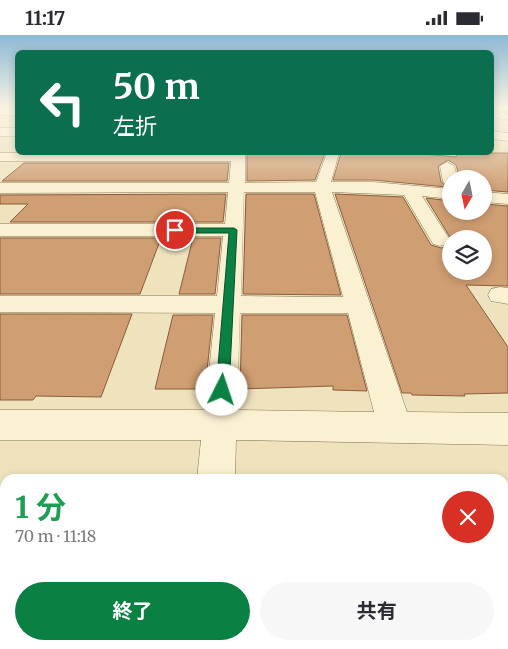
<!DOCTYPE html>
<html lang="ja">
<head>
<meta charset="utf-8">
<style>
	:root { --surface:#fff; --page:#f7f7f7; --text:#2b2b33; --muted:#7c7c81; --accent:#0b8043 }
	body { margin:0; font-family:Merriweather,"Noto Sans JP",serif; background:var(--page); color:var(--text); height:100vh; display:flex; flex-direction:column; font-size:19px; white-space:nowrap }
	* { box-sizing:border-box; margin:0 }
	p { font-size:16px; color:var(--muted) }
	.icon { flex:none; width:28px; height:28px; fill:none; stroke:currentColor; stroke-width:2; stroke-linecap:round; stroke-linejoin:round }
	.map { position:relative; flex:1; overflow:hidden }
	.side { position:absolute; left:0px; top:439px; width:509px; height:176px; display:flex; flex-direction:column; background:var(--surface); border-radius:15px 15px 0 0; box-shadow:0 2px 8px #0003 }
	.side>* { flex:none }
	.top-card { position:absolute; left:15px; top:15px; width:479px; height:105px; border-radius:8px; box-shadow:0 2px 8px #0003; background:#0b6e4f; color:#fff; overflow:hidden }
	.needle { width:32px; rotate:189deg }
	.buttons { position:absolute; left:442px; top:135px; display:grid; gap:10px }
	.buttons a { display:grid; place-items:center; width:50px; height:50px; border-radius:50%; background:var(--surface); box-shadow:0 2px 8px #0003; font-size:25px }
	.pin { position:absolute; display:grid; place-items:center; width:42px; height:42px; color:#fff; margin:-21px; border:2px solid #fff; border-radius:50%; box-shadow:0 1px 5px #0007 }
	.me { position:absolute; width:55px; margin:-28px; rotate:4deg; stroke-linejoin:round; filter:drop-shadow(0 0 4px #0008) }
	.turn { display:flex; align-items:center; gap:18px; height:105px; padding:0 15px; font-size:22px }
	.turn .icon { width:65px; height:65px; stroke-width:2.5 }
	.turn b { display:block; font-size:35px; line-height:42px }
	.round { display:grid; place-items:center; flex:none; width:52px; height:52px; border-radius:26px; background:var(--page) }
	.summary { display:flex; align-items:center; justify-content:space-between; height:85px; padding:0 15px }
	h1 { font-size:30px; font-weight:700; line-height:38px; color:#1e9e55 }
	.button { display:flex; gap:10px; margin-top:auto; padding:10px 15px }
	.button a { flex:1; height:58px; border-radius:30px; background:var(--accent); color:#fff; font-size:20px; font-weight:700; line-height:58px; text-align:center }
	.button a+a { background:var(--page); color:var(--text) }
	.status { display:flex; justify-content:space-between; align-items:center; height:35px; padding:0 25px; background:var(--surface); direction:ltr }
	.status svg { height:14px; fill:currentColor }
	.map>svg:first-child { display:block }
</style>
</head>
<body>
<div class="status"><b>11:17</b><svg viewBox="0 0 49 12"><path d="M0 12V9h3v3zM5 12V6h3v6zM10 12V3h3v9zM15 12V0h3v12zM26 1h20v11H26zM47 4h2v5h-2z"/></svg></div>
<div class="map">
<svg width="508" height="614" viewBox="0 0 508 614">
	<rect width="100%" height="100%" fill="#efe3be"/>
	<!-- building -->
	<g fill="#cf9e72" stroke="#885e3b">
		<polygon points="247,118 325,118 315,145 247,146"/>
		<polygon points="341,118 412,118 456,122 457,118 508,118 508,157 484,155 484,144 460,144 456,130 448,125 438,131 441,147 447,152 373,145 333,145"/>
		<polygon points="24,128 229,128 227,146 2,146"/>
		<polygon points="226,159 223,187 10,187 28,169 0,169 0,160"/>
		<polygon points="246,159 314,159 341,260 243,259"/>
		<polygon points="335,159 403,162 431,210 441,213 448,211 451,206 451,236 484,236 484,204 451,204 426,163 451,166 451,176 484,176 484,169 508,171 508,251 466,250 508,312 508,358 464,359 465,361 412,360 411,358 402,358"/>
		<polygon points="0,203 161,203 140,259 0,259"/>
		<polygon points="193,203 221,203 215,259 179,259"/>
		<polygon points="0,279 132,279 101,362 36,361 33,365 0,365"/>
		<polygon points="173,280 213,280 205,354 155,354"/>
		<polygon points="242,280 347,280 367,356 333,355 333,351 240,354"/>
	</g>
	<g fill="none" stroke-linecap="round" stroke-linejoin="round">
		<!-- minor casing -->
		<g stroke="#887456" stroke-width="1">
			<g id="minor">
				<rect x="0" y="74" width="18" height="6"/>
				<rect x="0" y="93" width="18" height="8"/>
				<polygon points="491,96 508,98 508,106 491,104"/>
				<path d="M0,118h245v30l71,-1 11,-29h12l-8,29h42l78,7v10l-29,-3 28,44 -3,4 -7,2 -7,-2 -29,-49 -72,-3 75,220 101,1v32l-272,-5 -1,39h-38l4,-39h-201v-30h205l10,-97 -215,-1v-16h217l6,-60h-223v-12h225l3,-32 -228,1v-10h229l2,-22h-231zM244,157h71l28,105 -102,-1zM240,278h108l26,99 -137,-2z"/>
				<polygon points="447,127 454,131 458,144 451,144 451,152 443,147 440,131"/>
				<polygon points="484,157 508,159 508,169 484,167"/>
				<polygon points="500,252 508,253 508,269 491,266 488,260 491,254"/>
				<polygon points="180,610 230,610 229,614 179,614"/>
			</g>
		</g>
		<!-- tertiary casing -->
		<g stroke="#887456" stroke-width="1">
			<polygon id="tertiary" points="491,76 508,79 508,85 491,82"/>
		</g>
		<!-- minor -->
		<use href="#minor" fill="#faf0d2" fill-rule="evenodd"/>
		<!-- tertiary -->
		<use href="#tertiary" fill="#faf0d2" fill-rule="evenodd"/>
	</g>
	<!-- sky -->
	<linearGradient id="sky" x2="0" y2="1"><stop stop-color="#8cb9d5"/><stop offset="0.46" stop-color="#f8f2e2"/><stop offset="1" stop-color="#f8f2e2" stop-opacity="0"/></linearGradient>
	<rect width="508" height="158" fill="url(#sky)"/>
	<!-- route -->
	<polygon fill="#0b8043" stroke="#07532c" points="172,193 234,193 237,195 229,355 222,361 216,355 229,198 175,198 172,197"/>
</svg>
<div class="buttons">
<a><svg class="needle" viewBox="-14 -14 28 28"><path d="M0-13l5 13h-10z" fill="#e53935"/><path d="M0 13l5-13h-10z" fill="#7c7c81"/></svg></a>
<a><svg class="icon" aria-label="layers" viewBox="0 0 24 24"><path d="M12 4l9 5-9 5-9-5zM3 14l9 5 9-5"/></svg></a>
</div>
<div class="pin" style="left:175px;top:195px;background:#d93025"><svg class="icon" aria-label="arrive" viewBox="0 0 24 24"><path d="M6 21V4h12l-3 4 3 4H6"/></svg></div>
<svg class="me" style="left:222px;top:355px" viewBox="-20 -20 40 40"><circle r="19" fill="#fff"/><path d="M0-13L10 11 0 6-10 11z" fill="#0b8043"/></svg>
<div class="top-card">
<div class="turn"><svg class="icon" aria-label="left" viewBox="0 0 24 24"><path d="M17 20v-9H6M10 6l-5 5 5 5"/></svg><div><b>50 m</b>左折</div></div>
</div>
<section class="side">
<div class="summary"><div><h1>1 分</h1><p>70 m · 11:18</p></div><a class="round" style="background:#d93025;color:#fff"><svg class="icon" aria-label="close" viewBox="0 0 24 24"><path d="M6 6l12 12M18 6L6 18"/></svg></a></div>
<div class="button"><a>終了</a><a>共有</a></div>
</section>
</div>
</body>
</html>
